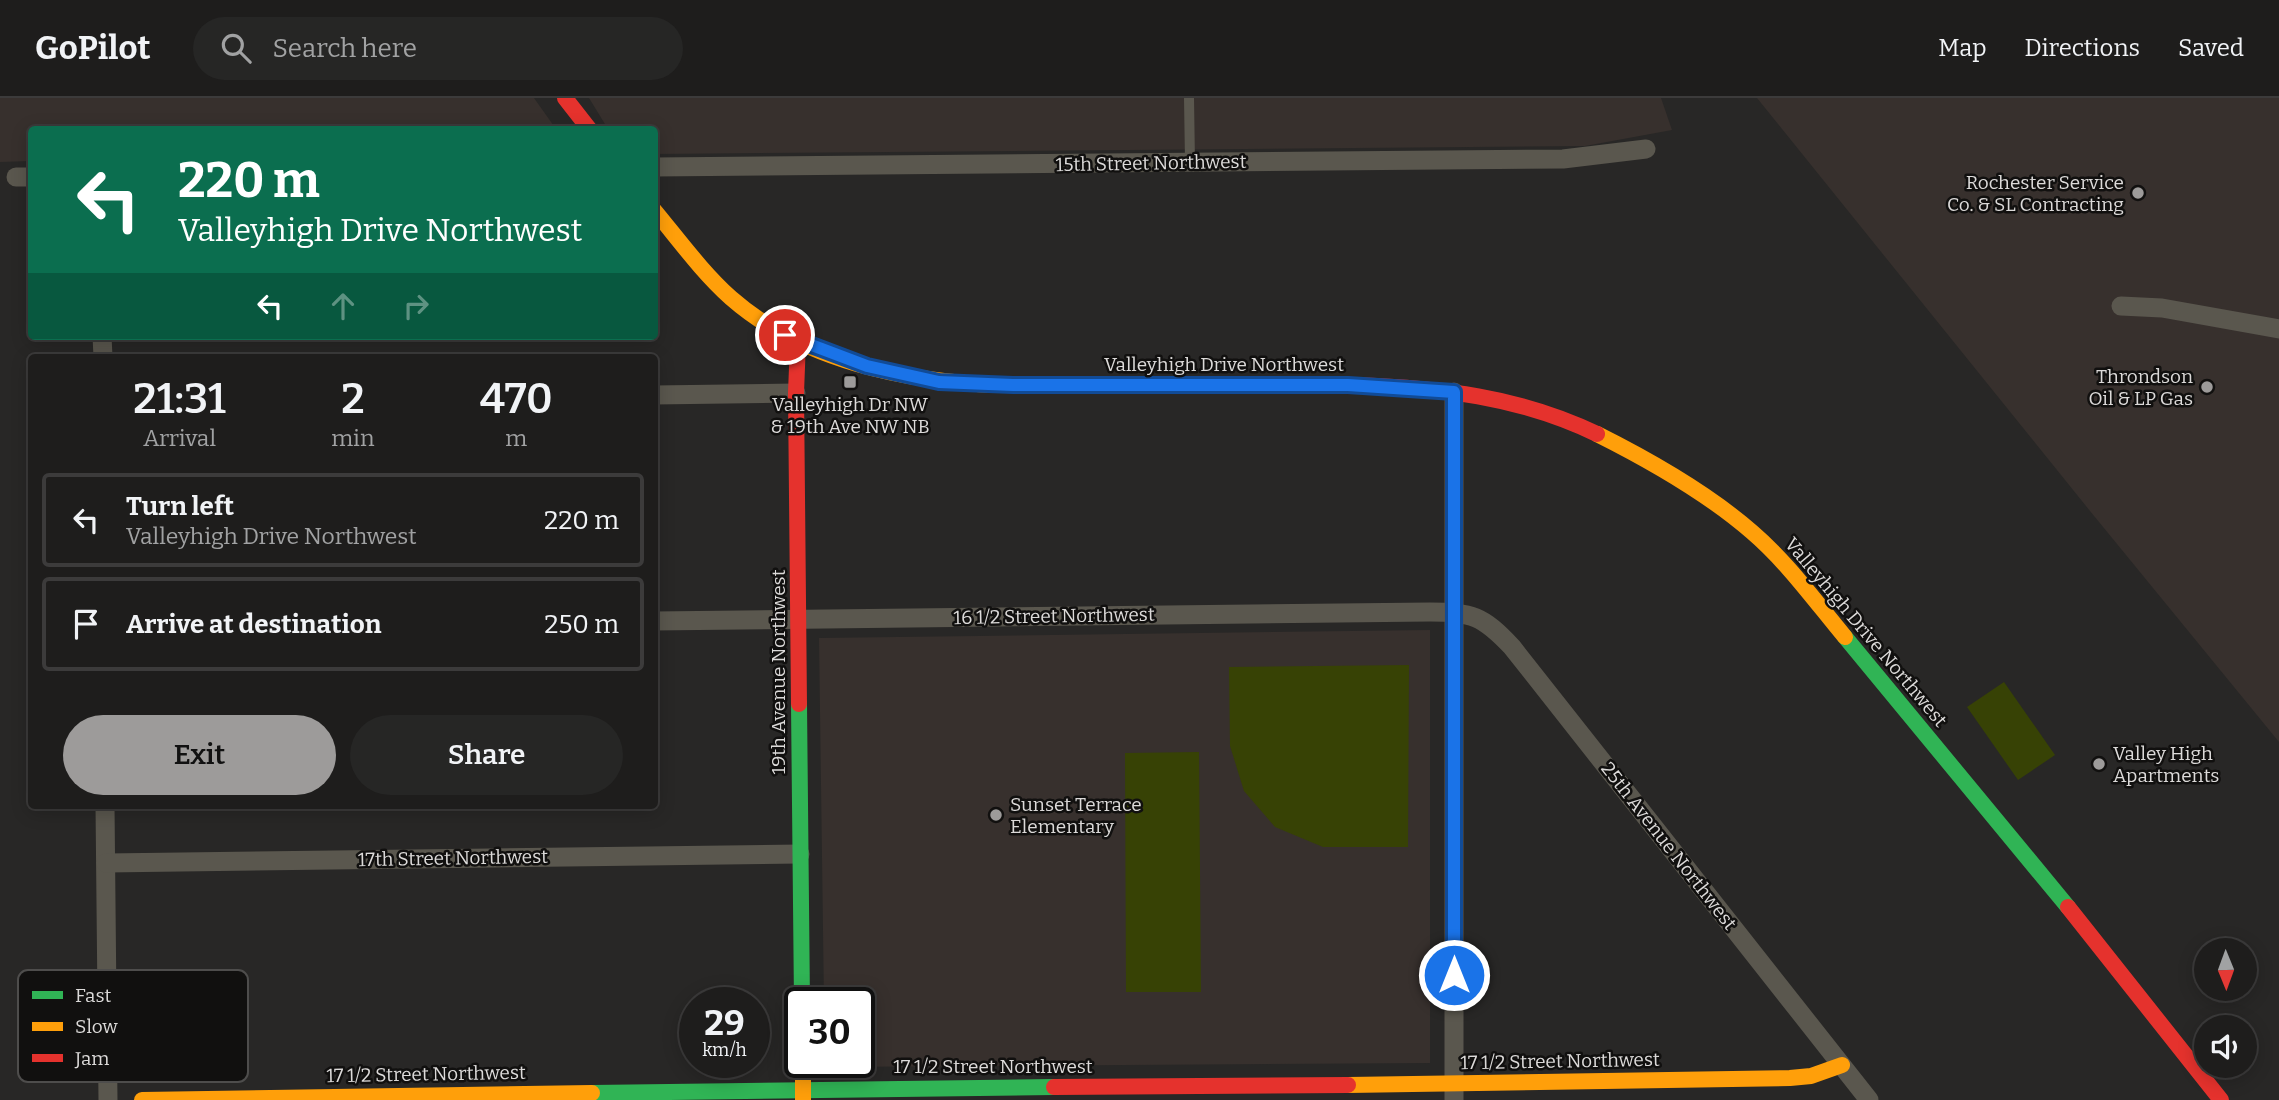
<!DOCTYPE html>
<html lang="en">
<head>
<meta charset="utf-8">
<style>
	:root { --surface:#1e1d1c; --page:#262625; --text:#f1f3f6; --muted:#a1a2a3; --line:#3c3b3b; --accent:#9d9b9a }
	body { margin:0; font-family:Bitter,serif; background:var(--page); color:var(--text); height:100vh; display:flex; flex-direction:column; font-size:26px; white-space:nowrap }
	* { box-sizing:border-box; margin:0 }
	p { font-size:23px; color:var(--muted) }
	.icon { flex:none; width:38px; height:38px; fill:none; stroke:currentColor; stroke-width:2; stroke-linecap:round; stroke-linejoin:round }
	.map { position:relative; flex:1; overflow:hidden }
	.sheet { position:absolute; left:28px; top:256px; width:630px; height:455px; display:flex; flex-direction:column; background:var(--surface); border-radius:7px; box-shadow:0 4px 18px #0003,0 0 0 2px var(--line) }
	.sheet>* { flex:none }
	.hud { position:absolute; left:28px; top:28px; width:630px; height:214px; border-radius:7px; box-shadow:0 4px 18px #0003,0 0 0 2px var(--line); background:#0b6e4f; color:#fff; overflow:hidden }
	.needle { width:46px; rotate:179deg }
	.controls { position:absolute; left:2194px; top:840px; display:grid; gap:14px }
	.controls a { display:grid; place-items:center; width:63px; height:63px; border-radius:50%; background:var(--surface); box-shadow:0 4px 18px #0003,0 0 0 2px var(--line); font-size:35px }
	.speed { position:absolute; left:679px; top:889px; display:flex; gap:14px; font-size:35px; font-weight:700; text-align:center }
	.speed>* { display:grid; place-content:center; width:91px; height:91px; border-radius:50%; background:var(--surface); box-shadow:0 4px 18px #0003,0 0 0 2px var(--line); line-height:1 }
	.speed small { font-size:18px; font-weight:400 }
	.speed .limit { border:4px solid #111; border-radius:10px; background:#fff; color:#111 }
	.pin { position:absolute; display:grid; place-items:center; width:60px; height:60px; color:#fff; margin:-30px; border:4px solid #fff; border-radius:50%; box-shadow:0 2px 7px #0007 }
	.me { position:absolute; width:77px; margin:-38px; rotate:0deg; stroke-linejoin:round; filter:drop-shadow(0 0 5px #0008) }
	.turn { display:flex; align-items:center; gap:24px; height:147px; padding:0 35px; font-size:32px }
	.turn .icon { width:91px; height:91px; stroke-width:2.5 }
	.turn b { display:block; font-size:49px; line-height:60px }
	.lanes { display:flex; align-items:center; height:66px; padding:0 35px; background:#0003; justify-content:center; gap:35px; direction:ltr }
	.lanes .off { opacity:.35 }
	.eta { display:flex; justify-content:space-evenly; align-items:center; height:119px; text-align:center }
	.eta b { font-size:42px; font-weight:600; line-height:49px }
	.action { display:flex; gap:14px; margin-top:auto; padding:14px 35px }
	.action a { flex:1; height:80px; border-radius:42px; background:var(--accent); color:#111; font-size:28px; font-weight:600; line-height:80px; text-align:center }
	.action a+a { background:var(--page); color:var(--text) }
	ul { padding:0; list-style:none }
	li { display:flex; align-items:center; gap:21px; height:94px; margin:0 14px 10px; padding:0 21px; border:4px solid var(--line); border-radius:7px }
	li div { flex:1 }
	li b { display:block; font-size:26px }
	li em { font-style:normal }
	header { display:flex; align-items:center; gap:42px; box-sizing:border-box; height:98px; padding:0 35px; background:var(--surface); border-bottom:2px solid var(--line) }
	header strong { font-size:33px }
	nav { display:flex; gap:38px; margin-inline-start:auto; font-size:24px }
	.search { width:490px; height:63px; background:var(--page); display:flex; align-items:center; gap:18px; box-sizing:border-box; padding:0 24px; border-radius:38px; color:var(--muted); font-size:26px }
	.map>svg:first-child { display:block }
</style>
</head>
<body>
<header>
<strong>GoPilot</strong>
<div class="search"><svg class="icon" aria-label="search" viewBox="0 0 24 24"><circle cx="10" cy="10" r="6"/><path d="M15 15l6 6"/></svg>Search here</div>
<nav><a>Map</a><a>Directions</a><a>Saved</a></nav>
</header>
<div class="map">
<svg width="2279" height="1002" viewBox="0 0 2279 1002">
	<rect width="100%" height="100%" fill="#282726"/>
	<!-- built -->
	<g fill="#37302d">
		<polygon points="0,0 534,0 556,31 32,32 31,63 0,64"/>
		<polygon points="589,0 1661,0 1672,32 1585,48 655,56 654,32 608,31"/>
		<polygon points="1757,0 2279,0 2279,644 2090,413"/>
		<polygon points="1430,532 1430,965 825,969 825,964 859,964 859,905 824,905 819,540"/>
	</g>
	<!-- green -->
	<g fill="#374205">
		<polygon points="1409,567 1408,749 1323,749 1275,729 1244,693 1230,648 1229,569"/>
		<polygon points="2004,584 2055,657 2018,682 1967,609"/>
		<polygon points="1199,654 1201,894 1126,894 1125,655"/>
	</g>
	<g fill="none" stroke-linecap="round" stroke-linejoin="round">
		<!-- lane -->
		<polyline stroke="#5a574e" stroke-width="10" points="1189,0 1190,64"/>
		<!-- street -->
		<g stroke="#5a574e" stroke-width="19">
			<polyline points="654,69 1563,61 1646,51"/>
			<polyline points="16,79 32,79"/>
			<polyline points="2121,208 2162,210 2279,231"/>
			<polyline points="102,238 103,259"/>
			<polyline points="654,297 796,295"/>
			<path d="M654,523l776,-9c42,0 53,4 82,35l357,453"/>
			<polyline points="105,707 108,1002"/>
			<polyline points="106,765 800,756"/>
			<polyline points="1454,1002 1454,294"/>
		</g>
		<!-- fast -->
		<g stroke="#30b455" stroke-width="16">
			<polyline points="999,287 1354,287"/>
			<polyline points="1845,539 2068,809"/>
			<polyline points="799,606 802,905"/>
			<polyline points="592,995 1054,989"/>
		</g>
		<!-- slow -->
		<g stroke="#ff9f0a" stroke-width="16">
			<path d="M654,112c25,30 48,62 77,88 72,63 176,84 268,87"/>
			<path d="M1597,336c54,27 109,58 155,98 35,30 63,69 93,105"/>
			<polyline points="803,964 803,1002"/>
			<polyline points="1348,987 1790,980 1811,978 1842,967"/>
			<polyline points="142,1002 592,995"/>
		</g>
		<!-- jam -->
		<g stroke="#e5322d" stroke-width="16">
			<polyline points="565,0 590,32"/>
			<polyline points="798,243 796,295 799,606"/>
			<path d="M1354,287c86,3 164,11 243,49"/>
			<polyline points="2068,809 2221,1002"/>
			<polyline points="1054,989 1348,987"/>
		</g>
	</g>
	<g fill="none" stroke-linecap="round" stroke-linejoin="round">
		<!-- route casing -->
		<g stroke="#114b97" stroke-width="18">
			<polyline id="route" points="785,237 867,268 939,284 1013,287 1348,287 1454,294 1454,877"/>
		</g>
		<!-- route -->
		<use href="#route" stroke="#1a73e8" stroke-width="12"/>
	</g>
	<!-- markers -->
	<g fill="#9d9b9a" stroke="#11100f" stroke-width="2.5">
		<circle cx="2138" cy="95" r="7"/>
		<rect x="843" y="277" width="14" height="14" rx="3.5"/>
		<circle cx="2207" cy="289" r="7"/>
		<circle cx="2099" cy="666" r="7"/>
		<circle cx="996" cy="717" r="7"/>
	</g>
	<g text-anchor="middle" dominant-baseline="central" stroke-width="5" stroke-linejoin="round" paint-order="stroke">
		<!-- street labels -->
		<g font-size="19" fill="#dcdad9" stroke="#11100f">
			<text transform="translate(1151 65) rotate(-1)">15th Street Northwest</text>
			<text x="1224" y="266">Valleyhigh Drive Northwest</text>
			<text transform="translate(1054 518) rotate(-1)">16 1/2 Street Northwest</text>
			<text transform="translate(1866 534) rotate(50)">Valleyhigh Drive Northwest</text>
			<text transform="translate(778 574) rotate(-90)">19th Avenue Northwest</text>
			<text transform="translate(1669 748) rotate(52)">25th Avenue Northwest</text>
			<text transform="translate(453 760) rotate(-1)">17th Street Northwest</text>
			<text transform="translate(1560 963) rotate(-1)">17 1/2 Street Northwest</text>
			<text x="993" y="968">17 1/2 Street Northwest</text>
			<text transform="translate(426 976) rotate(-1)">17 1/2 Street Northwest</text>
		</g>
		<!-- poi labels -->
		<g font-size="19" fill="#dcdad9" stroke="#11100f" text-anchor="end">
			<text x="2124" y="84">Rochester Service<tspan x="2124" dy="22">Co. &amp; SL Contracting</tspan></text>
			<text x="2193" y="278">Throndson<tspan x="2193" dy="22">Oil &amp; LP Gas</tspan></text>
			<text x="850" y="306" text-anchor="middle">Valleyhigh Dr NW<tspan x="850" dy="22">&amp; 19th Ave NW NB</tspan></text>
			<text x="2113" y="655" text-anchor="start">Valley High<tspan x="2113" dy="22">Apartments</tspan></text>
			<text x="1010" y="706" text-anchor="start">Sunset Terrace<tspan x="1010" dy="22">Elementary</tspan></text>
		</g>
	</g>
	<!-- legend -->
	<rect x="18" y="872" width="230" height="112" rx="10" fill="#11100f" stroke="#4e4d4c" stroke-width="2"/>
	<rect x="32" y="893" width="31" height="8" fill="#30b455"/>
	<rect x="32" y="924" width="31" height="9" fill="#ff9f0a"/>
	<rect x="32" y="956" width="31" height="8" fill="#e5322d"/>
	<g font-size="19" fill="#dcdad9">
		<text x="75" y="904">Fast</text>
		<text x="75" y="935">Slow</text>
		<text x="75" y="967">Jam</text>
	</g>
</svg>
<div class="controls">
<a><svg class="needle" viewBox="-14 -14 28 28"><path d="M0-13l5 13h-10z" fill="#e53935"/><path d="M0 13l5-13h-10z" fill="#a1a2a3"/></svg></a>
<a><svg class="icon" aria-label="sound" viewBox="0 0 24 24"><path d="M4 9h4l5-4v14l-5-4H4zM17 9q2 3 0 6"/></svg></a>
</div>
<div class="speed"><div>29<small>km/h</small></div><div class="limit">30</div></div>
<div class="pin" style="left:785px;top:237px;background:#d93025"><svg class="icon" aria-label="arrive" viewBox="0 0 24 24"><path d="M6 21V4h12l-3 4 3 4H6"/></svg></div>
<svg class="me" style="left:1454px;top:877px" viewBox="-20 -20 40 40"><circle r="17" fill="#1a73e8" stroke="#fff" stroke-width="3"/><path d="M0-11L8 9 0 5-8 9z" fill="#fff"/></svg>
<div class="hud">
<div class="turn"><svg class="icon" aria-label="left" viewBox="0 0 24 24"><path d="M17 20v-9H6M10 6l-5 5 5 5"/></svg><div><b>220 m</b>Valleyhigh Drive Northwest</div></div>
<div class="lanes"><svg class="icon" aria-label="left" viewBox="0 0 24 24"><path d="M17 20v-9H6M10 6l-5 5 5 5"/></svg><svg class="icon off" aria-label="ahead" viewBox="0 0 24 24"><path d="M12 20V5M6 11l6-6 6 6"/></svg><svg class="icon off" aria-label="right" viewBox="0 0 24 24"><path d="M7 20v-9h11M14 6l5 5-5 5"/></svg></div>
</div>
<section class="sheet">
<div class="eta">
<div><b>21:31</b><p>Arrival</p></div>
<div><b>2</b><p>min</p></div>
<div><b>470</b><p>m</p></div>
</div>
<ul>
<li><svg class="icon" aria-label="left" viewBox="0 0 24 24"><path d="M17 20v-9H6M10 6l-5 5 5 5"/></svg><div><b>Turn left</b><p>Valleyhigh Drive Northwest</p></div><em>220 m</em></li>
<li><svg class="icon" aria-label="arrive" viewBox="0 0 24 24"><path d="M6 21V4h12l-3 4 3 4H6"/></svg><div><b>Arrive at destination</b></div><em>250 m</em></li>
</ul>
<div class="action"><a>Exit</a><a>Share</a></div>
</section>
</div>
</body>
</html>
